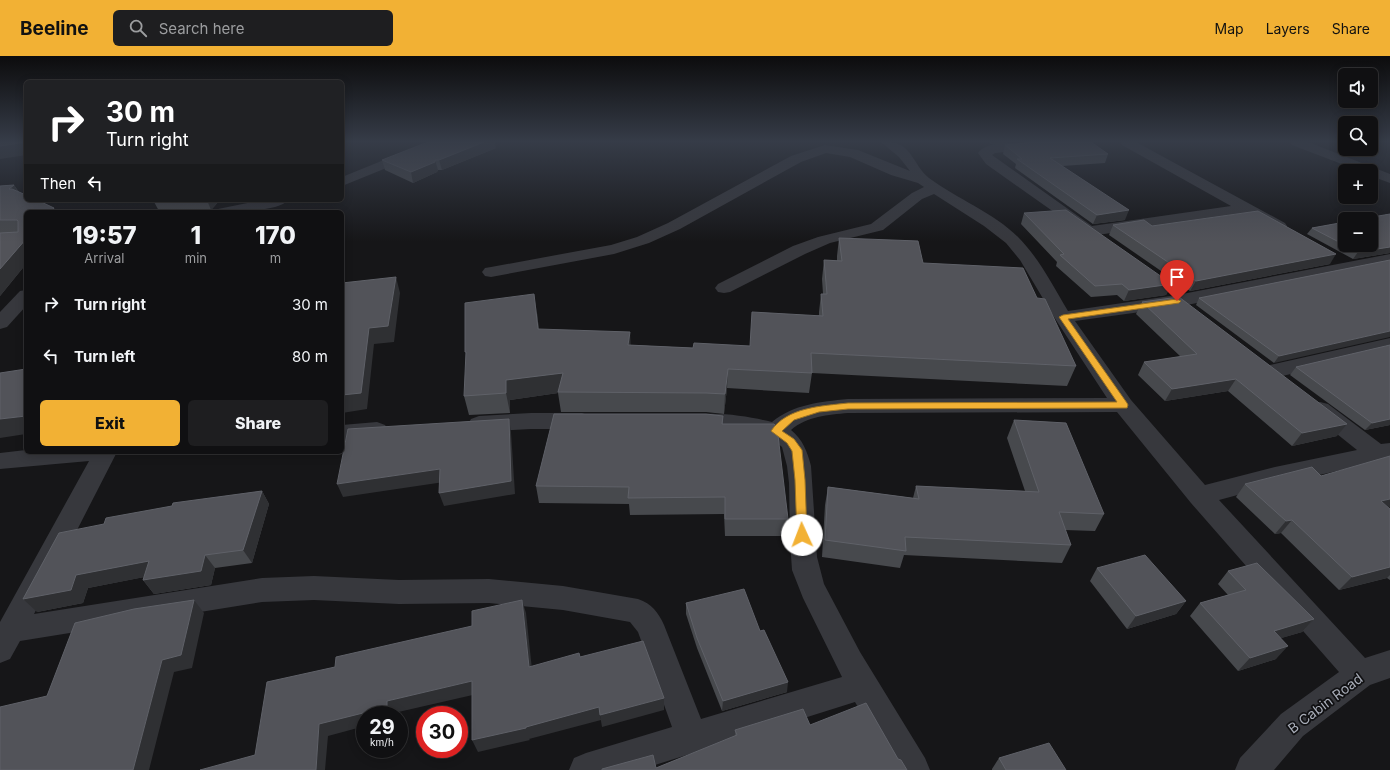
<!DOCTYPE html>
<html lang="en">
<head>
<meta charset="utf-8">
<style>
	:root { --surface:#101012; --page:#1e1e20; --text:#f1f3f6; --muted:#9c9d9f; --line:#303032; --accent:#f2b134 }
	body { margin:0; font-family:Inter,sans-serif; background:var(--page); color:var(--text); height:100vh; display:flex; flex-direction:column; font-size:15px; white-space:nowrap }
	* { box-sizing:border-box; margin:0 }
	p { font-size:13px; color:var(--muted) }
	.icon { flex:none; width:22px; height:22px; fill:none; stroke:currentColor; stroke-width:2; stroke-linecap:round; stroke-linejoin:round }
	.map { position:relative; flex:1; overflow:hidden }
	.drawer { position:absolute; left:24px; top:154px; width:320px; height:244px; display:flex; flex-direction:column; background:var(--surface); border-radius:6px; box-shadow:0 2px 10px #0003,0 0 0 1px var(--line) }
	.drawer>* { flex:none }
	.banner { position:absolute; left:24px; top:24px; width:320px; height:122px; border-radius:6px; box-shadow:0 2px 10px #0003,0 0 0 1px var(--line); background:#202124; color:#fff; overflow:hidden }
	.tools { position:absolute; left:1338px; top:12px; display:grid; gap:8px }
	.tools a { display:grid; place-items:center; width:40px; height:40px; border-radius:6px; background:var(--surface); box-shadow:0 2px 10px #0003,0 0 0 1px var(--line); font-size:20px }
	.speed { position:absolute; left:356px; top:650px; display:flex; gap:8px; font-size:20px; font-weight:700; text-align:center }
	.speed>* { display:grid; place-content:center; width:52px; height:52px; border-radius:50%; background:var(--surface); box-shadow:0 2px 10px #0003,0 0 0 1px var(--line); line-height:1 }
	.speed small { font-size:10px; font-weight:400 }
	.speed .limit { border:6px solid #d22; background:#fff; color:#111 }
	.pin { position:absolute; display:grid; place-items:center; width:34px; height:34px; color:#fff; margin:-41px -17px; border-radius:50% 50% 50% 0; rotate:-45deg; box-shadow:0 0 4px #0007 }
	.pin .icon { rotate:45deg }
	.me { position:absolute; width:44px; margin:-22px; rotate:358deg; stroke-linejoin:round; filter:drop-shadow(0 0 3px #0008) }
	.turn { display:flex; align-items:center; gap:14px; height:84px; padding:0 16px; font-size:18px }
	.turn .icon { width:52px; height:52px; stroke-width:2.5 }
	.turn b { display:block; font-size:28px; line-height:34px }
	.then { display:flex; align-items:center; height:38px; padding:0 16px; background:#0003; gap:8px; font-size:15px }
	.eta { display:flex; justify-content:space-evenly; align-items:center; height:68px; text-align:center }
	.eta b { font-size:24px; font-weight:800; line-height:28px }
	.primary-button { display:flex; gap:8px; margin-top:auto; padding:8px 16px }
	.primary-button a { flex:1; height:46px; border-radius:6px; background:var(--accent); color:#111; font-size:16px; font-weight:800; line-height:46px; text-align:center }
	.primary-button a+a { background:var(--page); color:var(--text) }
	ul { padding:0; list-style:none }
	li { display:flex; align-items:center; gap:12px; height:52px; padding:0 16px }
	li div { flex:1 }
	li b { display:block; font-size:15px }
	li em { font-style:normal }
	header { display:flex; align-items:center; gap:24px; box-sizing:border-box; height:56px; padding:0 20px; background:var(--accent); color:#111 }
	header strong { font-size:19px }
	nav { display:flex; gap:22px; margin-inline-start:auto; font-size:14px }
	.search { width:280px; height:36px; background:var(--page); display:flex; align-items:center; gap:10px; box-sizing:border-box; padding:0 14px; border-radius:6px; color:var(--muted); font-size:15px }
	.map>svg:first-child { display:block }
</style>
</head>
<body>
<header>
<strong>Beeline</strong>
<div class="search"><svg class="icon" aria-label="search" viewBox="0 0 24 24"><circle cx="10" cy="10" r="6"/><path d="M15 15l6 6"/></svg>Search here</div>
<nav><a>Map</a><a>Layers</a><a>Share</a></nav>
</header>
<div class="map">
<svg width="1390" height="714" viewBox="0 0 1390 714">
	<rect width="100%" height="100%" fill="#161618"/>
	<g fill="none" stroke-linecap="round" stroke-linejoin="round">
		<!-- minor -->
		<g fill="#37383d" fill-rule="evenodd">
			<path d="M881,86c31,-3 30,21 48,36 28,21 64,34 89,59 21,21 35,49 50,74l109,-16 213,-41v10l-213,43 -102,14 56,79 74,85 70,-18 82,-17 -45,-36 -3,-5 3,-5 8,-2 8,2 53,40 9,-1v16l-115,26 -56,15 146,158 25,-8v28l-20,7 -67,51 -29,34h-39l5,-12 41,-44 58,-42 -148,-169 -74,-91 -269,1c-20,2 -41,3 -57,17 12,10 16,21 20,36l6,91 7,27 36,68 65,106 5,12h-36l-39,-68 -216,68h-70l5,-12 12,-5 86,-26 -34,-95 -8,-10 -67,-12 -74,-7 -90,1 -85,-4 -52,2 -242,39 -10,18 -10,4v-41l89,-161 -89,8v-16l26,-3v2h91l-83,162 228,-36 52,-2 85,4 90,-1 74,7 75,13c14,5 20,13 26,26l37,94 141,-42 -39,-79 -11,-28 -2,-30 -1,-57 -2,-17 -5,-19 -7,-6 -16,-7 -28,-4h-38l-8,-3 -3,-5 3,-5c25,-7 62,-1 87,5 22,-18 48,-20 76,-23l259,-1 -53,-81 -34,-57 -14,-17 -22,-17 -50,-32 -12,5 -39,31 -53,13 -25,11 -75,38 -6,1 -6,-1 -3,-4 3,-4 75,-38 25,-9 53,-13 41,-31 12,-6 -6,-4 -27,-8 -41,-18 -24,-4 -25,9 -121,67 -31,14 -35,11 -123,23 -6,-1 -3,-4 3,-4 6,-1 120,-22 26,-8 31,-14 123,-67 34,-11 33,5 52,21 -11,-14z"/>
			<path d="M1025,86h44l-2,3 -5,1 -67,7 -3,2 100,71 139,-20 -109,-61 -1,-3h15l149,81 2,3 -2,3 -6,2 -6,-2 -29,-16 -153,23 -6,-2 -99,-70 -8,-11c9,-12 34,-10 47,-11z"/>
			<polygon points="1290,86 1308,86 1390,118 1390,127 1371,120 1371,115 1360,115 1292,89"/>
			<polygon points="411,93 416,94 418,97 416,100 342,130 342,121"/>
			<path d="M262,144h26c-9,12 -58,12 -73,12l3,-3z"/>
			<polygon points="26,234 26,250 7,271 0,273 0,256 20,235"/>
			<polygon points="1390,282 1390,294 1270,323 1263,321 1260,316 1263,311 1270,309"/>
			<polygon points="531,357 582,357 590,360 593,365 590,370 582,373 531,373 479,376 471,373 468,368 471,363 479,360"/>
			<polygon points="377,366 385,369 388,374 385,379 377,382 342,385 342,369"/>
		</g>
	</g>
	<!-- wall -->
	<g fill="#47494d">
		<polygon points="988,86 1010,86 991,88"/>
		<polygon points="1005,89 1108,98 1105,107 1062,110 1125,164 1093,168 1015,112 1016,108 1003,98"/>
		<polygon points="496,92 442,114 438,114 437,116 413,127 385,114 382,104"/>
		<polygon points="14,129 19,136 54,152 56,156 26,156 26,208 0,240 0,130"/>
		<polygon points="153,144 220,144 211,154 159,155"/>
		<polygon points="1024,157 1172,228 1166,239 1124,245 1117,239 1091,241 1056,210 1057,206 1021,168"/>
		<polygon points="1390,158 1390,197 1353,203 1307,178 1312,172"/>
		<polygon points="1113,169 1152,170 1330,208 1190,235 1109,179"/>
		<polygon points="839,182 1037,242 1076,310 1067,330 812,317 809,337 727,332 724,358 706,356 561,356 558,337 510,344 510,357 469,359 464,340 537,257 539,274 631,289 693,292 750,290 819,259 819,256 821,238 823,238 822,223 824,204 837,205 837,200"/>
		<polygon points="1390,204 1274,307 1196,249 1199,242"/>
		<polygon points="1142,246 1337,380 1292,390 1228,335 1165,345 1138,319 1144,306 1181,301 1136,258"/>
		<polygon points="1390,289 1390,369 1365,374 1290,319 1296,311"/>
		<polygon points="723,360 723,368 788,463 786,480 725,480 724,458 630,459 629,448 539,447 536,430"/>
		<polygon points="1014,364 1104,458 1095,475 1065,474 1071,489 1062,507 904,499 900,512 822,501 825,449 828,431 913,442 916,430 1025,435 1007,382"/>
		<polygon points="1321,420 1390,453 1390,524 1387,522 1339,534 1281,477 1275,478 1236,441 1245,428"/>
		<polygon points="262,435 269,448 252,507 215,512 211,529 154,538 143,524 144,521 88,532 83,547 37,556 104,468"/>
		<polygon points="1097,512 1186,545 1176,558 1127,573 1090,525"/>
		<polygon points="1228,515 1314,563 1302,576 1281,582 1276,603 1238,615 1190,560 1200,547 1228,539 1218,528"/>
		<polygon points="686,547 760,575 787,636 722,655 697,592 686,558"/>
		<polygon points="810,669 898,703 656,712 735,681 735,674"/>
		<polygon points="999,702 1066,714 992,714 992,713"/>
	</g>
	<!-- shaded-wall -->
	<g fill="#2f3033">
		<polygon points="26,86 26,99 0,103 0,90"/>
		<polygon points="484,86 495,86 496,92 442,114 439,104"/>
		<polygon points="992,86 1010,86 991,88"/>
		<polygon points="435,104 438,114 437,116 413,127 411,116"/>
		<polygon points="14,129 22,142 9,133"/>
		<polygon points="207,144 220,144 211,154"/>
		<polygon points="54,152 56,156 50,156"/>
		<polygon points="1129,154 1125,164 1093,168 1097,159"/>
		<polygon points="26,183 26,208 0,240 0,213"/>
		<polygon points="1390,191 1390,197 1353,203 1358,196"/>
		<polygon points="1336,198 1330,208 1190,235 1196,225"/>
		<polygon points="396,221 400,237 394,286 374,288 367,353 342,357 342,339 369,272"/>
		<polygon points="1172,228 1166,239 1124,245 1129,234"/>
		<polygon points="534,238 537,257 541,293 538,273"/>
		<polygon points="1390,275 1390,281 1274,307 1279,300"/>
		<polygon points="630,276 631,295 628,289"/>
		<polygon points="728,313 727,332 724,358 725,338"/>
		<polygon points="563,317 558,337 510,344 510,357 506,337 506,324"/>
		<polygon points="1236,323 1228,335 1165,345 1172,333"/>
		<polygon points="26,360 26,378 0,382 0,363"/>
		<polygon points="509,363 511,376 515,438 444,450 439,437"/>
		<polygon points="1390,363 1390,369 1365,374 1372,367"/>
		<polygon points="1347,368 1337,380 1292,390 1302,377"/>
		<polygon points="440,413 444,426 343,441 337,428"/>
		<polygon points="262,435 269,448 252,507 243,494"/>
		<polygon points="1390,443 1390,452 1381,445"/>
		<polygon points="1292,464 1281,477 1275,478 1286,465"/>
		<polygon points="205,499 215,512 211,529 154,538 143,524"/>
		<polygon points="149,505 160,518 88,532 83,547 37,556 23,543 76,519"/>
		<polygon points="1390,511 1390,519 1387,522 1339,534 1352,521"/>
		<polygon points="194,544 204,557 192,612 174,616 149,714 133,714 162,604"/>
		<polygon points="522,544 526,557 533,623 529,611"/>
		<polygon points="1186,545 1176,558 1127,573 1136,560"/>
		<polygon points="1314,563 1302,576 1262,588 1274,575"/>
		<polygon points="1288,590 1276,603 1238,615 1250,602"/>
		<polygon points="472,625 477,638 394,657 394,659 365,659 365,670 328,680 325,714 316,714 319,668 387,645"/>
		<polygon points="788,626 787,636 722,655 723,645"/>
		<polygon points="664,642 664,654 602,671 600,659"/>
		<polygon points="599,651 601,664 529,683 530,684 478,696 472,684"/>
	</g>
	<!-- building -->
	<g fill="#525359" stroke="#5f6168">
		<polygon points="0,86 26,86 0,90"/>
		<polygon points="428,86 484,86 439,104 435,104 435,106 411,116 382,104"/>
		<polygon points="1037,86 1091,86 1108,98 1050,102 1129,154 1097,159 1017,103 1022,103 1005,89"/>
		<polygon points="14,129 9,133 12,133 26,139 26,144 37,144 54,152 50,156 26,156 26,183 0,213 0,177 18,176 18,165 17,164 0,164 0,130"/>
		<polygon points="1066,154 1172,228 1129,234 1122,228 1095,230 1060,199 1064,198 1024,157"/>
		<polygon points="1258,155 1336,198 1196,225 1113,169 1144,164 1152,170"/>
		<polygon points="1390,158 1390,191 1358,196 1312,172 1345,166 1345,189 1371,189 1371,163 1361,163"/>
		<polygon points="839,182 918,185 923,207 1023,212 1037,242 1045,243 1076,310 811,297 812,317 728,313 725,338 706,337 558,336 563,317 506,324 506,337 464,340 466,296 465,296 465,247 534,238 538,273 630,276 628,289 693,292 694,287 750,290 752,256 823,260 821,238 827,238 824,204 842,205"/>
		<polygon points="1390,204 1390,275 1279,300 1199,242"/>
		<polygon points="396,221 388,270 369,272 361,337 342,339 342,227"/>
		<polygon points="1179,241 1347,368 1302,377 1236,323 1172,333 1144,306 1197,298 1142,246"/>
		<polygon points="1390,289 1390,363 1372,367 1296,311"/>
		<polygon points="26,313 26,360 0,363 0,317"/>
		<polygon points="554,358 706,358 723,360 722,368 774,368 777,371 788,463 725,463 725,441 628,442 629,431 536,430"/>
		<polygon points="509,363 511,425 439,437 440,413 337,428 348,373"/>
		<polygon points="1014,364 1066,367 1104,458 1059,456 1071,489 905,481 906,495 825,484 828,431 919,443 916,430 1039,436"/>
		<polygon points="1390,400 1390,443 1381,445 1390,453 1390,511 1352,521 1292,464 1286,465 1245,428 1312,411 1321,420"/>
		<polygon points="262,435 243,494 205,499 201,515 143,524 149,505 76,519 71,534 23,543 59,477 104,468 106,462 172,450 173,447"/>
		<polygon points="1145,499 1186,545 1136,560 1097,512"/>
		<polygon points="1257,507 1314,563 1274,575 1288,590 1250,602 1200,547 1246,534 1228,515"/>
		<polygon points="744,533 760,575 764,574 788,626 723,645 697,582 686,547"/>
		<polygon points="194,544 181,599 162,604 133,714 0,714 0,651 47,640 75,567 134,553"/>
		<polygon points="522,544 529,611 579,597 580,601 643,585 664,642 600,659 599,651 526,671 526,672 472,684 472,625 387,645 387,651 319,668 316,714 200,714 255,699 267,626 335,611 336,601 472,570 472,555"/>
		<polygon points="866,647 898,703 901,704 907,714 602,714 602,713 653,699 656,712 737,679 735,674 803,653 810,669"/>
		<polygon points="1049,687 1066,714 1006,714 999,702"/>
	</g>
	<!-- sky -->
	<linearGradient id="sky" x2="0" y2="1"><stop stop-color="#0c0c0d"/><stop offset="0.46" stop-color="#363c48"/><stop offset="1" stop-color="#363c48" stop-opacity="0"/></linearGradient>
	<rect width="1390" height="186" fill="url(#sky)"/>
	<!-- route -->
	<path fill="#f2b134" stroke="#9d7322" d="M1177,243l4,2 -2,2 -111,16 59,84 1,2 -1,3 -279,1 -29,3 -25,8 -12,11 12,8 8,11 3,30 2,55 -1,3 -4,1 -4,-1 -1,-3 -2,-55 -3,-29 -5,-8 -16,-12c16,-24 51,-25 77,-28l269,-1 -58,-85 4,-2z"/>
	<g text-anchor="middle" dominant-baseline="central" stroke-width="3.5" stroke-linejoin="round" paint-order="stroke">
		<!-- near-street labels -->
		<g font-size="14" fill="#a8adb8" stroke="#111113">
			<text transform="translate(1325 647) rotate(-37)">B Cabin Road</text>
		</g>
	</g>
</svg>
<div class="tools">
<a><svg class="icon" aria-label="sound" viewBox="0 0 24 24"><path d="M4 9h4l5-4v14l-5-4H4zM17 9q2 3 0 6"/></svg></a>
<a><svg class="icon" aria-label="search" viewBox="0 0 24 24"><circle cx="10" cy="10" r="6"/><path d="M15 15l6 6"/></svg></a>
<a>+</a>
<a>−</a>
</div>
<div class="speed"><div>29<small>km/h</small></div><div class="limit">30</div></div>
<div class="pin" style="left:1177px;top:245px;background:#d93025"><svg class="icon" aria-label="arrive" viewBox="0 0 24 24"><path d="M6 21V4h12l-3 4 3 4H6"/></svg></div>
<svg class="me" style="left:802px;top:479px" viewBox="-20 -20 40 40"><circle r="19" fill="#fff"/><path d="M0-13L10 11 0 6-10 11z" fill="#f2b134"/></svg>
<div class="banner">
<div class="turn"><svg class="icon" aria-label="right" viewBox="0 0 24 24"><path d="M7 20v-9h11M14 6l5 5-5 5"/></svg><div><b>30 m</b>Turn right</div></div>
<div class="then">Then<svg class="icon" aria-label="left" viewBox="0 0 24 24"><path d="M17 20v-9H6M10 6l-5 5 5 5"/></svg></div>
</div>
<section class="drawer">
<div class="eta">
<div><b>19:57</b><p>Arrival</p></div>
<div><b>1</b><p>min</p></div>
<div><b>170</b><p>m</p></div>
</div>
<ul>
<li><svg class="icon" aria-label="right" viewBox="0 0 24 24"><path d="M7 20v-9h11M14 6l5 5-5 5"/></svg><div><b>Turn right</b></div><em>30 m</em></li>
<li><svg class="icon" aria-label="left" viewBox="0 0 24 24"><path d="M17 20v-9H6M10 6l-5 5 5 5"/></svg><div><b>Turn left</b></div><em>80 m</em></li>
</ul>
<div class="primary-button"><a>Exit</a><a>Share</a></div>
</section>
</div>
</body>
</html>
